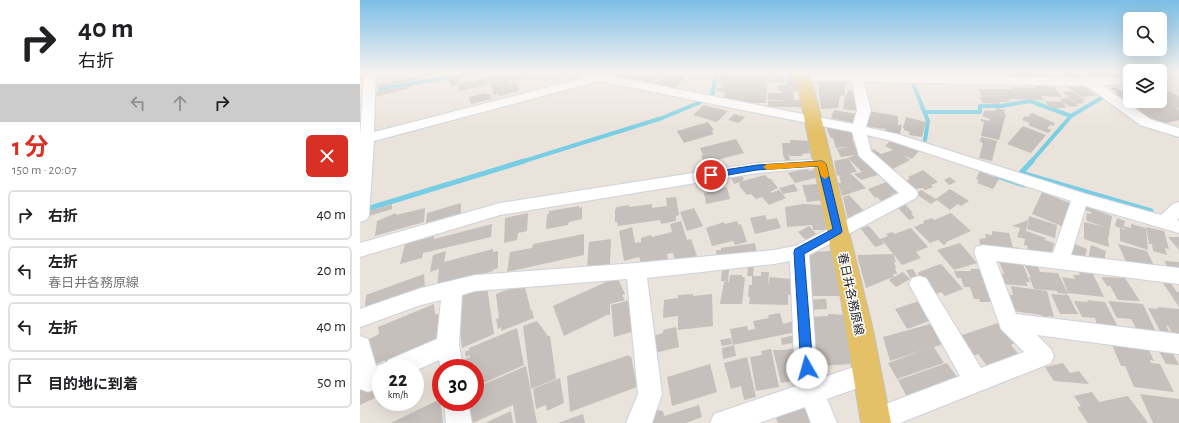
<!DOCTYPE html>
<html lang="ja">
<head>
<meta charset="utf-8">
<style>
	:root { --surface:#fff; --page:#f2f2f2; --text:#202124; --muted:#757577; --line:#e0e0e0; --accent:#d93025 }
	body { margin:0; font-family:"Alegreya Sans","Noto Sans JP",sans-serif; background:var(--page); color:var(--text); height:100vh; display:flex; flex-direction:column; font-size:15px; white-space:nowrap }
	* { box-sizing:border-box; margin:0 }
	p { font-size:13px; color:var(--muted) }
	.icon { flex:none; width:22px; height:22px; fill:none; stroke:currentColor; stroke-width:2; stroke-linecap:round; stroke-linejoin:round }
	.map { position:relative; flex:1; overflow:hidden }
	.details { display:flex; flex-direction:column; background:var(--surface); width:360px }
	.details>* { flex:none }
	.top-card { background:#fff; color:var(--text); overflow:hidden }
	.controls { position:absolute; left:763px; top:12px; display:grid; gap:8px }
	.controls a { display:grid; place-items:center; width:44px; height:44px; border-radius:6px; background:var(--surface); box-shadow:0 4px 16px #0002; font-size:20px }
	.speed { position:absolute; left:12px; top:359px; display:flex; gap:8px; font-size:20px; font-weight:700; text-align:center }
	.speed>* { display:grid; place-content:center; width:52px; height:52px; border-radius:50%; background:var(--surface); box-shadow:0 4px 16px #0002; line-height:1 }
	.speed small { font-size:10px; font-weight:400 }
	.speed .limit { border:6px solid #d22; background:#fff; color:#111 }
	.pin { position:absolute; display:grid; place-items:center; width:34px; height:34px; color:#fff; margin:-17px; border:2px solid #fff; border-radius:50%; box-shadow:0 1px 4px #0007 }
	.me { position:absolute; width:44px; margin:-22px; rotate:353deg; stroke-linejoin:round; filter:drop-shadow(0 0 3px #0008) }
	.turn { display:flex; align-items:center; gap:14px; height:84px; padding:0 12px; font-size:18px }
	.turn .icon { width:52px; height:52px; stroke-width:2.5 }
	.turn b { display:block; font-size:28px; line-height:34px }
	.lanes { display:flex; align-items:center; height:38px; padding:0 12px; background:#0003; justify-content:center; gap:20px; direction:ltr }
	.lanes .off { opacity:.35 }
	.round { display:grid; place-items:center; flex:none; width:42px; height:42px; border-radius:6px; background:var(--page) }
	.summary { display:flex; align-items:center; justify-content:space-between; height:68px; padding:0 12px }
	h1 { font-size:24px; font-weight:700; line-height:30px; color:var(--accent) }
	ul { padding:0; list-style:none }
	li { display:flex; align-items:center; gap:12px; height:50px; margin:0 8px 6px; padding:0 4px; border:2px solid var(--line); border-radius:6px }
	li div { flex:1 }
	li b { display:block; font-size:15px }
	li em { font-style:normal }
	main { display:flex; flex:1; min-height:0 }
	.map>svg:first-child { display:block }
</style>
</head>
<body>
<main>
<section class="details">
<div class="top-card">
<div class="turn"><svg class="icon" aria-label="right" viewBox="0 0 24 24"><path d="M7 20v-9h11M14 6l5 5-5 5"/></svg><div><b>40 m</b>右折</div></div>
<div class="lanes"><svg class="icon off" aria-label="left" viewBox="0 0 24 24"><path d="M17 20v-9H6M10 6l-5 5 5 5"/></svg><svg class="icon off" aria-label="ahead" viewBox="0 0 24 24"><path d="M12 20V5M6 11l6-6 6 6"/></svg><svg class="icon" aria-label="right" viewBox="0 0 24 24"><path d="M7 20v-9h11M14 6l5 5-5 5"/></svg></div>
</div>
<div class="summary"><div><h1>1 分</h1><p>150 m · 20:07</p></div><a class="round" style="background:#d93025;color:#fff"><svg class="icon" aria-label="close" viewBox="0 0 24 24"><path d="M6 6l12 12M18 6L6 18"/></svg></a></div>
<ul>
<li><svg class="icon" aria-label="right" viewBox="0 0 24 24"><path d="M7 20v-9h11M14 6l5 5-5 5"/></svg><div><b>右折</b></div><em>40 m</em></li>
<li><svg class="icon" aria-label="left" viewBox="0 0 24 24"><path d="M17 20v-9H6M10 6l-5 5 5 5"/></svg><div><b>左折</b><p>春日井各務原線</p></div><em>20 m</em></li>
<li><svg class="icon" aria-label="left" viewBox="0 0 24 24"><path d="M17 20v-9H6M10 6l-5 5 5 5"/></svg><div><b>左折</b></div><em>40 m</em></li>
<li><svg class="icon" aria-label="arrive" viewBox="0 0 24 24"><path d="M6 21V4h12l-3 4 3 4H6"/></svg><div><b>目的地に到着</b></div><em>50 m</em></li>
</ul>
</section>
<div class="map">
<svg width="819" height="423" viewBox="0 0 819 423">
	<rect width="100%" height="100%" fill="#eae3db"/>
	<!-- green -->
	<polygon fill="#b5dc9c" points="492,72 666,72 680,78 491,75"/>
	<g fill="none" stroke-linecap="round" stroke-linejoin="round">
		<!-- stream-far1 -->
		<g stroke="#77cde3" stroke-width="4">
			<polyline points="709,72 716,77 714,79 710,79"/>
			<polyline points="549,81 552,81 568,121 565,140"/>
			<polyline points="20,89 120,72"/>
			<polyline points="352,96 356,74 437,73"/>
			<polyline points="564,112 620,112 620,106 641,106 670,101 711,116"/>
			<polyline points="161,162 302,118 343,101"/>
			<polyline points="671,162 711,116 743,97 738,93"/>
		</g>
		<!-- stream -->
		<g stroke="#77cde3" stroke-width="5">
			<polyline points="672,161 661,173 791,211"/>
			<polyline points="637,176 664,185"/>
			<polyline points="10,208 164,161"/>
		</g>
	</g>
	<!-- building -->
	<g fill="#c5c0bb">
		<polygon points="159,72 167,72 169,78 152,82 150,74"/>
		<polygon points="279,72 283,76 298,72 303,78 285,83 283,81 264,78 264,76 267,75"/>
		<polygon points="299,72 315,72 318,75 315,76 325,78 315,88 293,84 296,81 305,79"/>
		<polygon points="725,72 762,72 766,75 761,76 758,74 748,77 745,75 735,78"/>
		<polygon points="149,74 150,81 147,82 148,83 131,87 129,76"/>
		<polygon points="439,74 441,91 433,91 434,100 444,100 446,107 408,107 408,101 433,100 408,100 408,93 421,93 421,91 418,91 418,85 427,85 426,75"/>
		<polygon points="410,75 421,75 421,77 424,78 425,82 409,83"/>
		<polygon points="359,76 408,76 406,103 384,103 384,101 364,98 365,92 357,91 357,88 363,88 363,85 358,85"/>
		<polygon points="58,77 57,80 17,88 18,84"/>
		<polygon points="98,78 100,83 91,87 89,80"/>
		<polygon points="127,78 128,85 98,91 98,85 102,82"/>
		<polygon points="459,79 485,81 485,95 480,96 478,108 461,109 459,95"/>
		<polygon points="156,82 159,91 139,96 139,94 134,95 132,87"/>
		<polygon points="678,83 687,83 689,87 694,87 702,97 681,96 684,100 649,99 650,102 639,102 641,104 623,103 619,97 624,97 621,95 619,89 653,89 652,87 674,88 677,90 673,84 677,84 681,88"/>
		<polygon points="709,84 714,88 722,85 736,95 722,97 705,85"/>
		<polygon points="53,85 52,87 48,87 48,89 14,97 15,92"/>
		<polygon points="754,87 759,90 763,90 770,93 770,101 780,101 781,102 776,103 782,106 791,103 799,104 806,101 800,98 800,92 809,91 819,96 819,108 810,105 819,109 819,120 801,124 793,121 752,94 757,92 750,88"/>
		<polygon points="489,90 498,91 499,111 483,109 485,97"/>
		<polygon points="712,91 725,100 722,101 724,103 717,104 702,92"/>
		<polygon points="125,93 126,94 130,94 131,99 111,104 109,97"/>
		<polygon points="708,98 719,106 710,107 699,99"/>
		<polygon points="685,101 703,102 707,108 690,108"/>
		<polygon points="344,105 368,111 357,122 333,115"/>
		<polygon points="636,108 645,110 644,114 646,114 639,140 621,136 624,122 621,121 621,119 630,121 630,119 622,116 625,110 635,111"/>
		<polygon points="474,110 497,114 494,123 471,118"/>
		<polygon points="509,111 538,116 538,125 542,125 540,134 525,131 526,129 504,126"/>
		<polygon points="672,113 695,123 693,126 690,125 687,128 691,130 688,133 668,125 670,123 662,120 665,116 668,117"/>
		<polygon points="374,114 385,117 379,123 368,120"/>
		<polygon points="546,117 566,122 562,137 549,135 550,132 544,130 544,128 543,128"/>
		<polygon points="348,122 354,130 351,131 354,134 324,143 317,131"/>
		<polygon points="663,126 686,135 671,153 647,144"/>
		<polygon points="466,127 493,130 495,138 492,138 495,147 499,147 521,174 501,180 494,174 502,172 488,158 495,155 481,157 477,149 490,147 476,148 473,138 471,138 468,132"/>
		<polygon points="621,137 637,141 632,161 619,158 623,143 620,142"/>
		<polygon points="376,139 384,153 345,163 341,156 343,155 340,148"/>
		<polygon points="430,140 450,141 453,151 449,151 450,153 442,154 443,156 430,156 428,154 431,161 426,162 423,155 422,143 430,143"/>
		<polygon points="530,141 534,142 559,151 552,159 543,155 550,160 529,171 507,152 514,149 521,154 533,150 525,146"/>
		<polygon points="488,158 497,172 490,173 506,188 482,196 478,183 481,183 479,175 477,176 474,161"/>
		<polygon points="448,168 449,171 457,169 459,177 435,183 428,173"/>
		<polygon points="563,170 578,182 571,185 573,187 565,190 562,188 551,190 541,182 550,179 548,177"/>
		<polygon points="620,171 639,179 633,189 617,183 619,180 616,179"/>
		<polygon points="381,174 384,179 383,179 383,181 374,184 370,176"/>
		<polygon points="405,175 409,179 410,178 418,188 410,192 411,193 419,190 426,198 409,205 402,197 396,199 391,194 387,195 380,187 379,183 383,181"/>
		<polygon points="590,177 596,182 589,185 584,180"/>
		<polygon points="529,181 540,191 531,195 535,199 523,203 517,197 515,198 508,189"/>
		<polygon points="434,184 438,191 423,194 419,188"/>
		<polygon points="458,184 464,200 447,202 442,185"/>
		<polygon points="367,187 370,199 346,204 344,193"/>
		<polygon points="590,189 609,201 601,206 598,204 590,210 577,200 571,204 556,194 561,190 576,199"/>
		<polygon points="682,192 712,204 704,227 672,214"/>
		<polygon points="489,195 506,213 488,220 483,197"/>
		<polygon points="316,197 319,215 316,216 316,221 301,224 300,220 258,226 257,222 255,222 255,210 257,207 269,205 269,207 292,204 292,208 307,206 306,198"/>
		<polygon points="101,203 101,213 66,223 67,213"/>
		<polygon points="32,204 32,209 9,216 9,211"/>
		<polygon points="443,204 463,205 467,225 465,225 466,230 453,230 452,225 427,227 425,207"/>
		<polygon points="545,204 553,213 551,213 555,218 549,220 537,207"/>
		<polygon points="219,206 219,208 222,207 222,219 209,222 208,225 186,229 187,214 189,214 189,211"/>
		<polygon points="725,206 752,216 748,240 749,247 724,239 724,222 745,227 727,221 726,219 727,213 731,214 731,212 725,210"/>
		<polygon points="65,208 64,222 15,236 17,221 36,213 36,215"/>
		<polygon points="334,208 343,226 327,231 320,212"/>
		<polygon points="168,213 167,231 158,233 157,240 144,243 145,218"/>
		<polygon points="591,213 611,231 586,242 587,243 584,245 578,240 570,243 554,227 564,223 563,221 572,218 574,220"/>
		<polygon points="405,215 407,220 417,218 421,228 395,234 390,218"/>
		<polygon points="669,216 697,225 695,238 667,229"/>
		<polygon points="757,218 765,221 763,229 755,226"/>
		<polygon points="668,220 666,231 686,238 685,240 694,243 691,257 666,252 668,246 664,245 665,239 657,237 660,228 652,226"/>
		<polygon points="321,221 327,240 331,239 338,259 316,263 313,253 307,254 308,259 290,265 289,261 281,263 279,257 264,261 259,231 272,227 275,243 281,242 281,238 291,235 292,237 312,232 310,224"/>
		<polygon points="377,221 379,225 381,224 387,242 375,245 373,241 352,246 346,228 364,222 365,224"/>
		<polygon points="132,224 131,237 63,253 62,258 40,264 45,244 74,236 74,239"/>
		<polygon points="771,224 786,228 788,250 760,241 760,228 767,231 764,229 764,226 771,228"/>
		<polygon points="449,226 456,234 446,240 438,232"/>
		<polygon points="509,226 520,239 528,236 526,234 533,232 534,234 551,228 568,247 556,252 561,258 542,265 522,240 524,244 515,247 500,228"/>
		<polygon points="786,227 804,231 809,249 805,248 807,255 793,251 792,244 789,244"/>
		<polygon points="632,231 649,233 653,247 661,248 663,255 621,249 619,239 626,238 625,234 632,235"/>
		<polygon points="224,234 224,255 147,272 150,252 172,248 173,244"/>
		<polygon points="808,237 819,237 819,250"/>
		<polygon points="251,239 250,264 227,268 229,242"/>
		<polygon points="395,243 397,255 357,257 356,250 361,250 361,248"/>
		<polygon points="600,243 617,263 594,270 577,250"/>
		<polygon points="712,243 727,249 724,261 709,255"/>
		<polygon points="758,244 787,251 797,272 769,268"/>
		<polygon points="731,245 746,251 743,266 728,260"/>
		<polygon points="133,249 133,252 138,251 138,268 133,270 133,271 77,287 79,269 70,272 73,255 86,251 84,262"/>
		<polygon points="472,251 482,296 448,296 445,276 449,252"/>
		<polygon points="533,254 536,262 534,262 536,268 535,268 537,274 533,274 534,277 543,272 550,279 536,287 529,280 533,277 530,278 506,288 497,255"/>
		<polygon points="639,261 662,262 670,282 666,282 668,286 639,284 635,273 644,274"/>
		<polygon points="804,261 819,262 819,274 812,274"/>
		<polygon points="580,264 582,265 603,289 585,296 581,292 575,294 558,274 559,272"/>
		<polygon points="664,264 677,264 680,272 698,273 708,294 698,293 697,291 674,289 669,277 671,277"/>
		<polygon points="388,265 394,265 393,276 387,276"/>
		<polygon points="553,269 559,280 552,281 546,270"/>
		<polygon points="611,269 620,269 635,302 620,302 619,299 614,299 610,287 604,287 601,278 597,278 594,271 611,271"/>
		<polygon points="362,270 369,270 368,282 361,281"/>
		<polygon points="718,271 732,272 744,297 708,293 702,277 715,279 713,275 720,275"/>
		<polygon points="401,272 409,272 408,285 410,277 431,279 431,295 428,295 428,305 389,304 390,297 388,297 389,285 392,285 392,276 401,276"/>
		<polygon points="64,274 65,289 5,308 6,295"/>
		<polygon points="370,275 382,275 382,277 385,277 382,304 360,304 364,282 369,282"/>
		<polygon points="257,277 265,294 262,295 265,300 250,304 250,315 247,315 204,336 193,306"/>
		<polygon points="741,277 765,278 780,301 758,300 750,286 747,286"/>
		<polygon points="801,280 809,281 817,292 819,292 819,307"/>
		<polygon points="164,283 171,311 172,310 174,318 141,331 141,327 138,329 136,319 139,318 136,294"/>
		<polygon points="651,286 687,291 694,317 688,316 688,318 682,316 681,315 653,311 650,295 653,295"/>
		<polygon points="127,287 134,334 102,348 101,337 96,339 95,329 101,326 97,294 115,290 115,292"/>
		<polygon points="333,294 333,296 352,294 353,326 318,330 318,316 303,318 304,300 318,298 318,295"/>
		<polygon points="691,294 708,295 718,314 700,314"/>
		<polygon points="274,299 278,330 254,337 251,305"/>
		<polygon points="461,299 466,299 467,309 449,310 448,300"/>
		<polygon points="727,300 745,302 758,327 737,325 735,318 722,317 714,301 728,302"/>
		<polygon points="559,301 572,320 547,329 535,309"/>
		<polygon points="748,301 783,304 797,334 778,332 771,319 757,318"/>
		<polygon points="74,304 75,314 78,314 82,345 31,368 26,368 25,360 13,366 10,356 9,339 19,334 18,327"/>
		<polygon points="797,307 819,309 819,337 814,337 808,326 806,326 812,336 802,335 788,308 798,309"/>
		<polygon points="420,313 423,324 433,321 436,332 373,345 370,329 387,326 388,330 395,329 393,321 409,318 408,315"/>
		<polygon points="468,314 485,315 494,364 456,366 449,317 468,316"/>
		<polygon points="177,321 188,336 190,336 196,379 171,389 163,326"/>
		<polygon points="641,322 657,342 651,345 660,356 629,369 618,354 609,357 596,337"/>
		<polygon points="570,324 584,344 574,347 584,363 537,379 528,363 566,349 530,361 523,337"/>
		<polygon points="316,327 319,347 291,354 290,337 303,333 303,330"/>
		<polygon points="157,328 164,365 115,387 115,368 96,368 96,363 110,357 110,355 106,357 105,352 109,350 109,348"/>
		<polygon points="436,335 438,342 422,345 421,338"/>
		<polygon points="371,338 372,344 362,346 360,340"/>
		<polygon points="374,345 376,356 363,359 362,348"/>
		<polygon points="752,345 788,348 794,361 790,360 791,363 800,364 814,392 774,387 765,366 761,366"/>
		<polygon points="436,348 441,375 431,378 432,381 421,383 413,350 423,350"/>
		<polygon points="797,348 811,350 819,365 806,364"/>
		<polygon points="411,349 419,387 396,391 390,357 402,355 401,351"/>
		<polygon points="269,355 269,357 271,356 277,387 210,412 207,376"/>
		<polygon points="387,357 396,397 384,400 381,386 371,389 364,363"/>
		<polygon points="587,363 599,380 548,399 538,380"/>
		<polygon points="703,363 710,373 719,371 729,384 694,381 685,367"/>
		<polygon points="57,364 59,386 55,388 55,368 47,368"/>
		<polygon points="350,364 357,392 312,406 307,377"/>
		<polygon points="166,366 177,423 156,423 153,405 113,423 108,423 107,402 115,402 115,388"/>
		<polygon points="200,378 204,403 187,411 186,405 176,409 173,389"/>
		<polygon points="16,380 17,397 0,405 0,388"/>
		<polygon points="21,380 21,402 25,402 19,405 18,381"/>
		<polygon points="732,392 739,402 768,396 788,423 728,423 717,407 721,406 714,396"/>
		<polygon points="780,394 819,399 819,423 793,423"/>
		<polygon points="80,399 83,423 31,423"/>
		<polygon points="447,403 458,423 418,423 415,415"/>
		<polygon points="339,405 342,417 326,423 284,423 289,409 303,411 304,416"/>
		<polygon points="151,411 153,423 125,423"/>
		<polygon points="223,414 225,423 198,423"/>
	</g>
	<g fill="none" stroke-linecap="round" stroke-linejoin="round">
		<!-- minor casing -->
		<g stroke="#ced2dc" stroke-width="2">
			<g id="minor">
				<polygon points="4,72 16,72 14,132 224,78 207,74 205,72 231,72 493,124 497,110 492,81 443,81 439,80 437,77 439,74 497,73 722,78 727,76 732,78 770,77 770,85 742,85 790,119 819,128 819,137 780,125 727,86 504,82 511,110 506,127 537,134 726,194 801,215 813,204 819,202 819,218 817,220 819,221 819,233 726,206 711,255 819,268 819,284 636,261 656,314 819,334 819,354 677,335 691,349 694,356 691,363 540,423 505,423 504,420 507,411 600,376 549,284 552,278 559,276 566,278 621,368 664,352 641,329 614,252 616,247 623,245 693,253 711,201 528,140 507,135 511,151 556,190 558,194 556,198 449,255 456,356 461,378 509,362 517,365 521,373 517,381 467,399 477,423 451,423 445,407 399,423 350,423 354,414 439,385 434,356 430,261 414,264 287,278 302,394 292,423 266,423 278,394 267,279 115,291 102,295 99,345 103,368 81,369 79,360 55,371 55,368 21,368 21,387 8,392 0,389 0,336 8,339 16,366 21,364 26,366 28,360 77,339 81,300 61,305 0,327 0,309 61,288 115,275 276,263 414,250 435,246 539,193 499,156 492,132 239,81 14,141 9,216 6,220 0,222 0,136"/>
				<polygon points="800,72 811,72 804,78 800,79"/>
				<polygon points="462,159 467,161 470,164 467,167 397,173 140,215 0,257 0,243 140,203 397,163"/>
				<polygon points="84,402 108,402 112,423 86,423"/>
			</g>
		</g>
		<!-- major casing -->
		<g stroke="#c3c3c3" stroke-width="2">
			<polygon id="major" points="435,72 449,72 453,85 513,330 531,423 501,423 481,299"/>
		</g>
		<!-- minor -->
		<use href="#minor" fill="#fff" fill-rule="evenodd"/>
		<!-- major -->
		<use href="#major" fill="#e4c066" fill-rule="evenodd"/>
	</g>
	<!-- sky -->
	<linearGradient id="sky" x2="0" y2="1"><stop stop-color="#7bbee6"/><stop offset="0.55" stop-color="#f6f2ef"/><stop offset="1" stop-color="#f6f2ef" stop-opacity="0"/></linearGradient>
	<rect width="819" height="132" fill="url(#sky)"/>
	<!-- route -->
	<polygon fill="#1a73e8" stroke="#114b97" points="462,161 466,164 482,231 481,233 444,254 453,368 452,372 447,374 443,372 441,368 434,252 435,249 473,229 458,166 397,170 351,178 347,175 351,172 397,165"/>
	<!-- slow -->
	<polygon fill="#f59e0b" points="462,161 466,164 469,176 465,179 461,176 458,166 407,170 403,167 407,164"/>
	<g text-anchor="middle" dominant-baseline="central" stroke-width="3" stroke-linejoin="round" paint-order="stroke">
		<!-- street labels -->
		<g font-size="12" fill="#292929" stroke="#fff">
			<text transform="translate(491 294) rotate(78)">春日井各務原線</text>
		</g>
	</g>
</svg>
<div class="controls">
<a><svg class="icon" aria-label="search" viewBox="0 0 24 24"><circle cx="10" cy="10" r="6"/><path d="M15 15l6 6"/></svg></a>
<a><svg class="icon" aria-label="layers" viewBox="0 0 24 24"><path d="M12 4l9 5-9 5-9-5zM3 14l9 5 9-5"/></svg></a>
</div>
<div class="speed"><div>22<small>km/h</small></div><div class="limit">30</div></div>
<div class="pin" style="left:351px;top:175px;background:#d93025"><svg class="icon" aria-label="arrive" viewBox="0 0 24 24"><path d="M6 21V4h12l-3 4 3 4H6"/></svg></div>
<svg class="me" style="left:447px;top:368px" viewBox="-20 -20 40 40"><circle r="19" fill="#fff"/><path d="M0-13L10 11 0 6-10 11z" fill="#1a73e8"/></svg>
</div>
</main>
</body>
</html>
